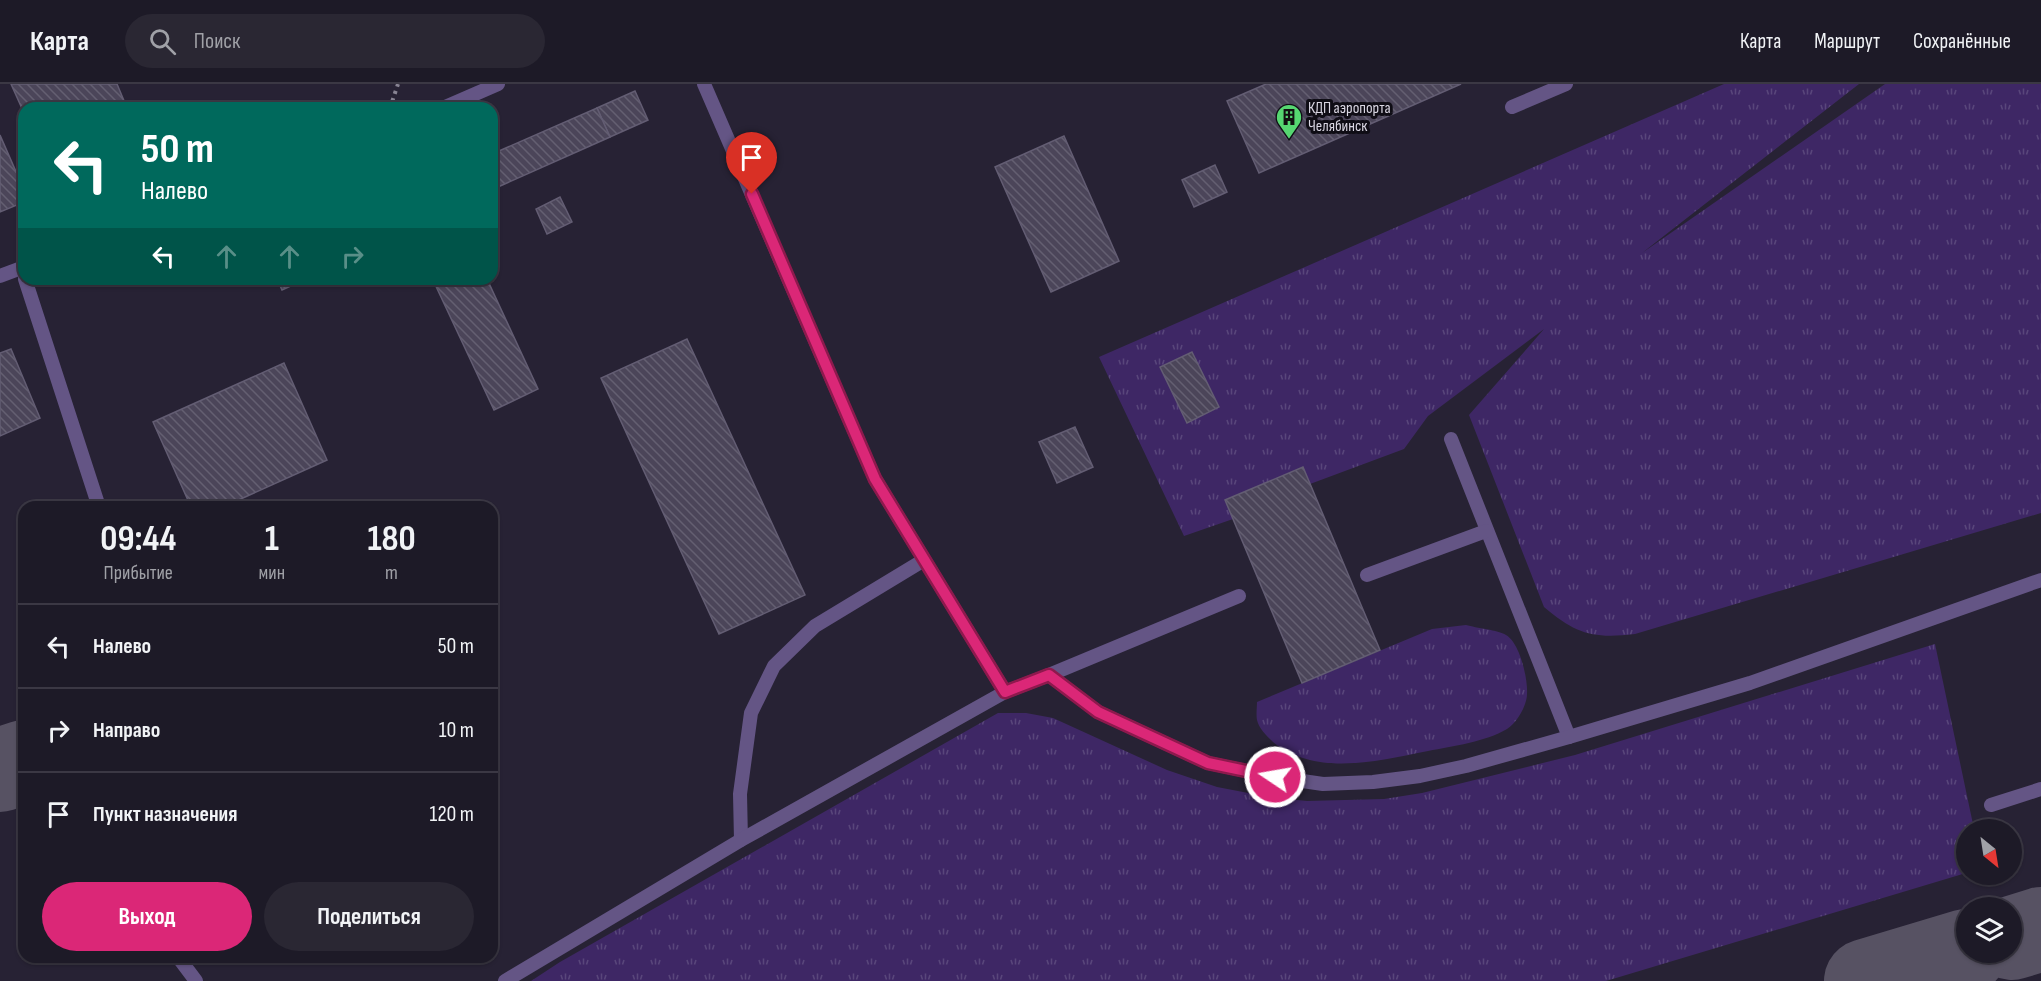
<!DOCTYPE html>
<html lang="ru">
<head>
<meta charset="utf-8">
<style>
	:root { --surface:#1d1a27; --page:#2a2733; --text:#f1f3f6; --muted:#a0a1a7; --line:#3b3844; --accent:#db2777 }
	body { margin:0; font-family:"Sofia Sans Condensed",sans-serif; background:var(--page); color:var(--text); height:100vh; display:flex; flex-direction:column; font-size:22px; white-space:nowrap }
	* { box-sizing:border-box; margin:0 }
	p { font-size:20px; color:var(--muted) }
	.icon { flex:none; width:33px; height:33px; fill:none; stroke:currentColor; stroke-width:2; stroke-linecap:round; stroke-linejoin:round }
	.map { position:relative; flex:1; overflow:hidden }
	.drawer { position:absolute; left:18px; top:417px; width:480px; height:462px; display:flex; flex-direction:column; background:var(--surface); border-radius:18px; box-shadow:0 2px 4px #0004,0 0 0 2px var(--line) }
	.drawer>* { flex:none }
	.guide { position:absolute; left:18px; top:18px; width:480px; height:183px; border-radius:18px; box-shadow:0 2px 4px #0004,0 0 0 2px var(--line); background:#00695c; color:#fff; overflow:hidden }
	.needle { width:39px; rotate:150deg }
	.controls { position:absolute; left:1956px; top:735px; display:grid; gap:12px }
	.controls a { display:grid; place-items:center; width:66px; height:66px; border-radius:50%; background:var(--surface); box-shadow:0 2px 4px #0004,0 0 0 2px var(--line); font-size:30px }
	.pin { position:absolute; display:grid; place-items:center; width:51px; height:51px; color:#fff; margin:-62px -26px; border-radius:50% 50% 50% 0; rotate:-45deg; box-shadow:0 0 6px #0007 }
	.pin .icon { rotate:45deg }
	.me { position:absolute; width:66px; margin:-33px; rotate:282deg; stroke-linejoin:round; filter:drop-shadow(0 0 4px #0008) }
	.turn { display:flex; align-items:center; gap:21px; height:126px; padding:0 24px; font-size:27px }
	.turn .icon { width:78px; height:78px; stroke-width:2.5 }
	.turn b { display:block; font-size:42px; line-height:51px }
	.lanes { display:flex; align-items:center; height:57px; padding:0 24px; background:#0003; justify-content:center; gap:30px; direction:ltr }
	.lanes .off { opacity:.35 }
	.eta { display:flex; justify-content:space-evenly; align-items:center; height:102px; text-align:center }
	.eta b { font-size:36px; font-weight:700; line-height:42px }
	.button { display:flex; gap:12px; margin-top:auto; padding:12px 24px }
	.button a { flex:1; height:69px; border-radius:36px; background:var(--accent); color:#fff; font-size:24px; font-weight:700; line-height:69px; text-align:center }
	.button a+a { background:var(--page); color:var(--text) }
	ul { padding:0; list-style:none }
	li { display:flex; align-items:center; gap:18px; height:84px; padding:0 24px; border-top:2px solid var(--line) }
	li div { flex:1 }
	li b { display:block; font-size:22px }
	li em { font-style:normal }
	header { display:flex; align-items:center; gap:36px; box-sizing:border-box; height:84px; padding:0 30px; background:var(--surface); border-bottom:2px solid var(--line) }
	header strong { font-size:28px }
	nav { display:flex; gap:33px; margin-inline-start:auto; font-size:21px }
	.search { width:420px; height:54px; background:var(--page); display:flex; align-items:center; gap:15px; box-sizing:border-box; padding:0 21px; border-radius:33px; color:var(--muted); font-size:22px }
	.map>svg:first-child { display:block }
</style>
</head>
<body>
<header>
<strong>Карта</strong>
<div class="search"><svg class="icon" aria-label="search" viewBox="0 0 24 24"><circle cx="10" cy="10" r="6"/><path d="M15 15l6 6"/></svg>Поиск</div>
<nav><a>Карта</a><a>Маршрут</a><a>Сохранённые</a></nav>
</header>
<div class="map">
<svg width="2041" height="897" viewBox="0 0 2041 897">
	<defs>
		<pattern id="grass-tufts" width="24" height="20" patternUnits="userSpaceOnUse" patternTransform="scale(1.5)"><rect width="24" height="20" fill="#3e2765"/><path d="M3 7l-1-3M5 7V3M7 7l1-3M15 17l-1-3M17 17v-4M19 17l1-3" fill="none" stroke="#59467b"/></pattern>
		<pattern id="building-back-hatch" width="6" height="6" patternUnits="userSpaceOnUse" patternTransform="scale(1.5)"><rect width="6" height="6" fill="#4b4559"/><path d="M-1 5l2 2M0 0l6 6M5-1l2 2" fill="none" stroke="#645f71"/></pattern>
	</defs>
	<rect width="100%" height="100%" fill="#272234"/>
	<!-- grass -->
	<g fill="url(#grass-tufts)">
		<path d="M1724,0h135l-217,169 243,-169h156v429l-406,121c-42,5 -59,0 -91,-27l-75,-192 75,-86 -116,87 -24,33 -94,35 -7,-16 -78,32 8,19 -49,17 -85,-179z"/>
		<path d="M1466,541c10,3 32,5 40,10 14,8 22,44 21,59 0,11 -10,29 -20,35 -22,13 -54,17 -79,22 -50,10 -112,26 -155,-9 -6,-6 -14,-13 -16,-22 -1,-5 0,-13 0,-18l175,-73z"/>
		<polygon points="1935,560 1974,745 1966,746 1966,789 1606,897 531,897 560,878 998,629 1026,629 1053,634 1167,686 1217,703 1269,713 1307,717 1384,715 1422,709 1575,671"/>
	</g>
	<g fill="none" stroke-linecap="round" stroke-linejoin="round">
		<!-- taxiway -->
		<g stroke="#575263" stroke-width="84">
			<polyline points="0,686 24,678"/>
			<polyline points="2012,854 2041,845"/>
			<polyline points="1866,897 1966,867"/>
		</g>
	</g>
	<!-- building -->
	<g fill="url(#building-back-hatch)" stroke="#635d73" stroke-width="1.5">
		<polygon points="11,0 117,0 127,24 24,24 24,29"/>
		<polygon points="1266,0 1461,0 1259,89 1227,17"/>
		<polygon points="635,7 648,36 610,53 597,24"/>
		<polygon points="597,24 610,53 498,103 492,88 492,70"/>
		<polygon points="0,51 24,106 24,118 0,128"/>
		<polygon points="1064,52 1119,177 1051,208 995,83"/>
		<polygon points="1215,81 1227,108 1194,123 1182,96"/>
		<polygon points="560,113 572,138 547,150 536,125"/>
		<polygon points="277,195 306,195 282,206"/>
		<polygon points="436,195 487,195 538,305 494,326 433,196"/>
		<polygon points="687,255 805,511 719,550 601,294"/>
		<polygon points="11,265 40,334 0,352 0,269"/>
		<polygon points="1192,268 1219,323 1187,339 1160,283"/>
		<polygon points="284,279 327,376 223,423 191,423 153,338"/>
		<polygon points="1075,343 1093,383 1057,399 1039,358"/>
		<polygon points="1303,383 1380,566 1302,599 1225,416"/>
	</g>
	<g fill="none" stroke-linecap="round" stroke-linejoin="round">
		<!-- path -->
		<polyline stroke="#888493" stroke-width="4" stroke-dasharray="3 4.5" stroke-linecap="butt" points="390,24 398,0"/>
		<!-- lane -->
		<g stroke="#645585" stroke-width="14">
			<polyline points="704,0 875,395 1005,608"/>
			<polyline points="1512,23 1566,0"/>
			<polyline points="443,24 498,0"/>
			<polyline points="0,192 24,183"/>
			<polyline points="25,195 99,423"/>
			<polyline points="1451,355 1569,653"/>
			<polyline points="1367,491 1486,447"/>
			<polyline points="1049,591 1239,512"/>
			<polyline points="1991,721 2041,705"/>
			<polyline points="741,756 740,710 751,629 774,582 815,542 924,476"/>
			<polyline points="178,873 196,897"/>
			<polyline points="505,897 741,756 1005,608 1049,591 1098,628 1208,679 1275,693 1323,700 1373,698 1420,692 1466,682 1569,653 1750,599 2041,496"/>
		</g>
	</g>
	<g fill="none" stroke-linecap="round" stroke-linejoin="round">
		<!-- route casing -->
		<g stroke="#8e194d" stroke-width="15">
			<polyline id="route" points="752,110 875,395 1005,608 1049,591 1098,628 1208,679 1275,693"/>
		</g>
		<!-- route -->
		<use href="#route" stroke="#db2777" stroke-width="10"/>
	</g>
	<!-- icons -->
	<defs>
		<g id="building-pin" transform="scale(1.35)"><path d="M0 17L-7.5 6A9.5 9.5 0 1 1 7.5 6Z" fill="#56d671" stroke="#0f0d15"/><path d="M-4-6H4V6H1V3H-1V6H-4ZM-2.5-4.3h1.7v1.8h-1.7ZM.8-4.3h1.7v1.8H.8ZM-2.5-1h1.7V.8h-1.7ZM.8-1h1.7V.8H.8Z" fill="#111"/></g>
	</defs>
	<g fill-rule="evenodd">
		<use href="#building-pin" x="1289" y="33"/>
	</g>
	<g text-anchor="middle" dominant-baseline="central" stroke-width="6" stroke-linejoin="round" paint-order="stroke">
		<!-- poi labels -->
		<g font-size="16" fill="#dad7e3" stroke="#0f0d15" text-anchor="start">
			<text x="1308" y="24">КДП аэропорта<tspan x="1308" dy="18">Челябинск</tspan></text>
		</g>
	</g>
</svg>
<div class="controls">
<a><svg class="needle" viewBox="-14 -14 28 28"><path d="M0-13l5 13h-10z" fill="#e53935"/><path d="M0 13l5-13h-10z" fill="#a0a1a7"/></svg></a>
<a><svg class="icon" aria-label="layers" viewBox="0 0 24 24"><path d="M12 4l9 5-9 5-9-5zM3 14l9 5 9-5"/></svg></a>
</div>
<div class="pin" style="left:752px;top:110px;background:#d93025"><svg class="icon" aria-label="arrive" viewBox="0 0 24 24"><path d="M6 21V4h12l-3 4 3 4H6"/></svg></div>
<svg class="me" style="left:1275px;top:693px" viewBox="-20 -20 40 40"><circle r="17" fill="#db2777" stroke="#fff" stroke-width="3"/><path d="M0-11L8 9 0 5-8 9z" fill="#fff"/></svg>
<div class="guide">
<div class="turn"><svg class="icon" aria-label="left" viewBox="0 0 24 24"><path d="M17 20v-9H6M10 6l-5 5 5 5"/></svg><div><b>50 m</b>Налево</div></div>
<div class="lanes"><svg class="icon" aria-label="left" viewBox="0 0 24 24"><path d="M17 20v-9H6M10 6l-5 5 5 5"/></svg><svg class="icon off" aria-label="ahead" viewBox="0 0 24 24"><path d="M12 20V5M6 11l6-6 6 6"/></svg><svg class="icon off" aria-label="ahead" viewBox="0 0 24 24"><path d="M12 20V5M6 11l6-6 6 6"/></svg><svg class="icon off" aria-label="right" viewBox="0 0 24 24"><path d="M7 20v-9h11M14 6l5 5-5 5"/></svg></div>
</div>
<section class="drawer">
<div class="eta">
<div><b>09:44</b><p>Прибытие</p></div>
<div><b>1</b><p>мин</p></div>
<div><b>180</b><p>m</p></div>
</div>
<ul>
<li><svg class="icon" aria-label="left" viewBox="0 0 24 24"><path d="M17 20v-9H6M10 6l-5 5 5 5"/></svg><div><b>Налево</b></div><em>50 m</em></li>
<li><svg class="icon" aria-label="right" viewBox="0 0 24 24"><path d="M7 20v-9h11M14 6l5 5-5 5"/></svg><div><b>Направо</b></div><em>10 m</em></li>
<li><svg class="icon" aria-label="arrive" viewBox="0 0 24 24"><path d="M6 21V4h12l-3 4 3 4H6"/></svg><div><b>Пункт назначения</b></div><em>120 m</em></li>
</ul>
<div class="button"><a>Выход</a><a>Поделиться</a></div>
</section>
</div>
</body>
</html>
